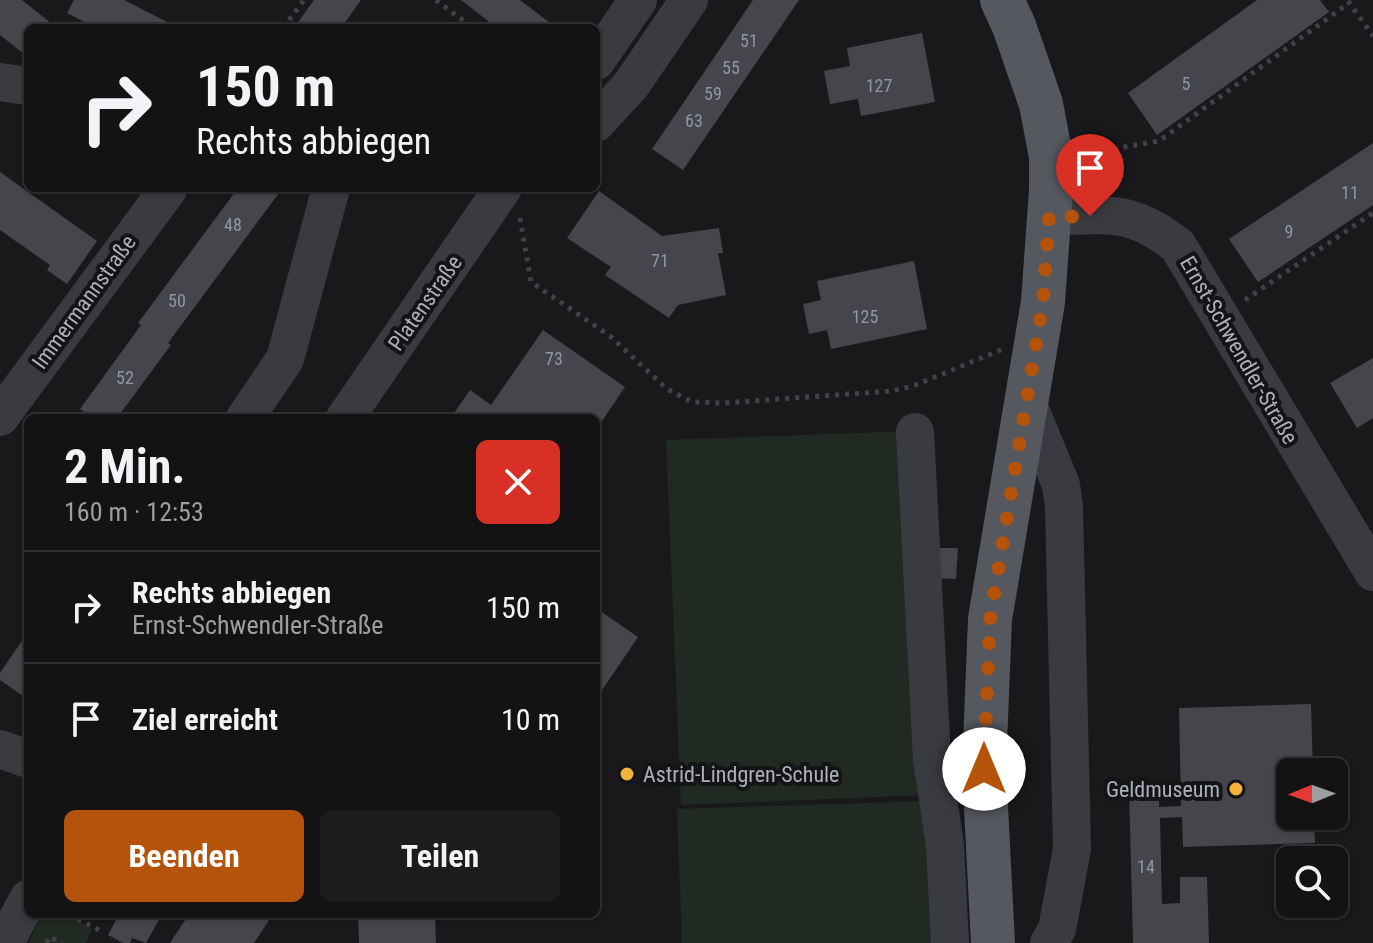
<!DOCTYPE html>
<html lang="de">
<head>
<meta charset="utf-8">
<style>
	:root { --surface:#131314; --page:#1c1c1d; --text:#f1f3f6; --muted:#9d9ea0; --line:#323234; --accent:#b45309 }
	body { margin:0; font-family:"Roboto Condensed",sans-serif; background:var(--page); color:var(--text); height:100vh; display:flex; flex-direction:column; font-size:30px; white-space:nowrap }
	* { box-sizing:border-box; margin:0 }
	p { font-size:26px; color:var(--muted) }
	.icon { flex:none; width:44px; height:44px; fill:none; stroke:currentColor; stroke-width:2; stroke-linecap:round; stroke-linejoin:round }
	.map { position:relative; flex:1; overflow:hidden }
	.details { position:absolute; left:24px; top:414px; width:576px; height:504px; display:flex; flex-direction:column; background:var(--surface); border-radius:12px; box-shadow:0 2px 6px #0004,0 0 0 2px var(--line) }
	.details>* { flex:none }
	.top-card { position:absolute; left:24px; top:24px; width:576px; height:168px; border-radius:12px; box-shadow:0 2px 6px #0004,0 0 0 2px var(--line); background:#131314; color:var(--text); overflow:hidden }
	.needle { width:52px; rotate:269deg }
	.tools { position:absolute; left:1276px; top:758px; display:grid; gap:16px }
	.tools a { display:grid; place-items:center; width:72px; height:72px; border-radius:12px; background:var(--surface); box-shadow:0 2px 6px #0004,0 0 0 2px var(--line); font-size:40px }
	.pin { position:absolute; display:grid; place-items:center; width:68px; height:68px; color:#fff; margin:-82px -34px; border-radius:50% 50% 50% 0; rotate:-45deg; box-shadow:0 0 8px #0007 }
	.pin .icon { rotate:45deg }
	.me { position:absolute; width:88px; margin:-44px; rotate:0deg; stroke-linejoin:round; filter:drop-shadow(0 0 6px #0008) }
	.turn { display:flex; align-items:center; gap:28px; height:168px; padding:0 40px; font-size:36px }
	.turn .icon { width:104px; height:104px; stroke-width:2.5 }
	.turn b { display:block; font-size:56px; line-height:68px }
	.round { display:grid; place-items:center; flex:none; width:84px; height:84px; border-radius:12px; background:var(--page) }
	.head { display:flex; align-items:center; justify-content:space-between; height:136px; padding:0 40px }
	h1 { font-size:48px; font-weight:700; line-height:60px }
	.primary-button { display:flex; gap:16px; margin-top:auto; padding:16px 40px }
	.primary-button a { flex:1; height:92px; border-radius:12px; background:var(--accent); color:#fff; font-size:32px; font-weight:700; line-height:92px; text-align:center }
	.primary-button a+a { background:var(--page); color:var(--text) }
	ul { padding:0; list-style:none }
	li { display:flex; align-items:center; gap:24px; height:112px; padding:0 40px; border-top:2px solid var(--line) }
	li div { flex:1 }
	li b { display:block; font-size:30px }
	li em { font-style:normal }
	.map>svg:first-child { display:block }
</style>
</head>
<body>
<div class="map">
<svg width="1373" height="943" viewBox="0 0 1373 943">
	<rect width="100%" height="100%" fill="#19191b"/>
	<!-- green -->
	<g fill="#212a22">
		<polygon points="911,431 925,795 681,805 666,440"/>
		<polygon points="934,801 938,943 682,943 677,809"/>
		<polygon points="42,914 65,914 92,929 86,943 28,943"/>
	</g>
	<!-- building -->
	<g fill="#45464b">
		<polygon points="0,0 22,0 57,28 28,28 28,57 0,35"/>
		<polygon points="74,0 124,0 179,28 96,28 67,13"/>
		<polygon points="314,0 361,0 341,28 294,28"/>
		<polygon points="461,0 520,0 557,28 497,28"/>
		<polygon points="753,0 799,0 683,170 652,149"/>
		<polygon points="1257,0 1320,0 1329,12 1157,135 1128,93"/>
		<polygon points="922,33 935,102 861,116 858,99 830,104 824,71 850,66 847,48"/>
		<polygon points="1373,143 1373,205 1258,282 1229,239"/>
		<polygon points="0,172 97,241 67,284 47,270 50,265 0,230"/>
		<polygon points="238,188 272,188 279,193 168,343 171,345 117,418 93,418 80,409 141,325 138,323"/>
		<polygon points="599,191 662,236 719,228 723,253 718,253 726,295 678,305 669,318 605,275 611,267 567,238"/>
		<polygon points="914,261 927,329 831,349 827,330 809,334 803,304 821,300 817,281"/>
		<polygon points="543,330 625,387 596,430 596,418 461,418 454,413 470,390 491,405"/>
		<polygon points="1373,358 1373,418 1357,428 1330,383"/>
		<polygon points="927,548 958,548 956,579 927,578"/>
		<polygon points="596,608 638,637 596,699"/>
		<polygon points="28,632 28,695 26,698 0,680 0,673"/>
		<polygon points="1311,704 1313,772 1290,772 1290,816 1314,816 1315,843 1183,847 1182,817 1160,818 1162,904 1180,903 1180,877 1207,877 1209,943 1133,943 1129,788 1159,787 1159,807 1181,806 1179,708"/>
		<polygon points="119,914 162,914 146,943 132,938 130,943 123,943 108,935"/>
		<polygon points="189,914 273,914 254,943 170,943"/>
		<polygon points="358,914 435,914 436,943 359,943"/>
	</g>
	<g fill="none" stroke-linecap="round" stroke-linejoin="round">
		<!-- path -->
		<g stroke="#404248" stroke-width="5" stroke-dasharray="4 6" stroke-linecap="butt">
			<polyline points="436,0 473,28"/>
			<polyline points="1348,1 1373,36"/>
			<polyline points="283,28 304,0"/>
			<polyline points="1084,154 1159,141 1349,3"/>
			<polyline points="520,218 531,282 610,336 667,389 692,402 723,403 892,391 913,386 1003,349"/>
			<polyline points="1245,300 1373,213"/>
			<polyline points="69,914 99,930"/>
			<polyline points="47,943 49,937 62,943"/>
		</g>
		<!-- minor -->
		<g stroke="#3a3b41" stroke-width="38">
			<polyline points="596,61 638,0"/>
			<polyline points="0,82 28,86"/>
			<polyline points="596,123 631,85 689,0"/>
			<path d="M1049,217c57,-2 82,-9 129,29l195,326"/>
			<polyline points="1027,402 1061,485 1064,507 1072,849 1057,929 1049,943"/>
			<polyline points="0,417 169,188"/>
			<polyline points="245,418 285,359 331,188"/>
			<polyline points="345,418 503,188"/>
			<polyline points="915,432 932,759 945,845 950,943"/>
			<polyline points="0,749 28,759"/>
			<polyline points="5,943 28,899"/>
		</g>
		<!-- major -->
		<polyline stroke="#565860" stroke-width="44" points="993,943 984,769 990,619 1043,302 1051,190 1051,157 1041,104 1014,26 1002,0"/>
	</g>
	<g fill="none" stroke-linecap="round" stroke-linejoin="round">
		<!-- route -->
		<polyline stroke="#b45309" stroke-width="14" stroke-dasharray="0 25.2" points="984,769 990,619 1043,302 1049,217 1090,216"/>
	</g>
	<!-- markers -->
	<g fill="#f5b238" stroke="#141416" stroke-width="3">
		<circle cx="627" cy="774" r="8"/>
		<circle cx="1236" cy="789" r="8"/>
	</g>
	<g text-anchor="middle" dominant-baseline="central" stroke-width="8" stroke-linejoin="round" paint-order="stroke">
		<!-- number labels -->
		<g font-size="18" fill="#92969f">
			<text x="749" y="40">51</text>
			<text x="731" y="67">55</text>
			<text x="1186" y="83">5</text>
			<text x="879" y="85">127</text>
			<text x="713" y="93">59</text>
			<text x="694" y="120">63</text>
			<text x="1350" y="192">11</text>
			<text x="233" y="224">48</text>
			<text x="1289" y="231">9</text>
			<text x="660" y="260">71</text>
			<text x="177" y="300">50</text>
			<text x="865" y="316">125</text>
			<text x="554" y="358">73</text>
			<text x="125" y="377">52</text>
			<text x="1146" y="866">14</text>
		</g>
		<!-- street labels -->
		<g font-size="22" fill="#abb0bb" stroke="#141416">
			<text transform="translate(84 302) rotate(-54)">Immermannstraße</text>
			<text transform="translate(425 303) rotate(-55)">Platenstraße</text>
			<text transform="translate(1239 350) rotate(60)">Ernst-Schwendler-Straße</text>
		</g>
		<!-- poi labels -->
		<g font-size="22" fill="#abb0bb" stroke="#141416" text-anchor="start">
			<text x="643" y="774">Astrid-Lindgren-Schule</text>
			<text x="1220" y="789" text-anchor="end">Geldmuseum</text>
		</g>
	</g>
</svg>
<div class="tools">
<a><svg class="needle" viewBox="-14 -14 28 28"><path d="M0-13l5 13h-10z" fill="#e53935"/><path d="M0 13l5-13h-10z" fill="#9d9ea0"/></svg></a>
<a><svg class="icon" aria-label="search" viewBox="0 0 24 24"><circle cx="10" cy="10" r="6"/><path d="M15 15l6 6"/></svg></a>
</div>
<div class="pin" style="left:1090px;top:216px;background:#d93025"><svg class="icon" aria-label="arrive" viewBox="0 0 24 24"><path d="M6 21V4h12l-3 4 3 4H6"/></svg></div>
<svg class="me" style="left:984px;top:769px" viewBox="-20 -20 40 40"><circle r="19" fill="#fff"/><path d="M0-13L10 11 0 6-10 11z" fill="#b45309"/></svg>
<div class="top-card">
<div class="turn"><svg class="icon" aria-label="right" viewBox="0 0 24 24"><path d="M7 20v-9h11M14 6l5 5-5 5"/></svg><div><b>150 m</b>Rechts abbiegen</div></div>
</div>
<section class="details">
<div class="head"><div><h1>2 Min.</h1><p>160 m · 12:53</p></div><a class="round" style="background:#d93025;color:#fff"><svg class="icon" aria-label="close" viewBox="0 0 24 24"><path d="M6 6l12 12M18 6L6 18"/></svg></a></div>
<ul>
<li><svg class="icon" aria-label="right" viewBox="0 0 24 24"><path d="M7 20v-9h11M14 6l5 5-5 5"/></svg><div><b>Rechts abbiegen</b><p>Ernst-Schwendler-Straße</p></div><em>150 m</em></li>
<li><svg class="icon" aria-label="arrive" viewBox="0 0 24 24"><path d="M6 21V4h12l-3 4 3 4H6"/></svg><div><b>Ziel erreicht</b></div><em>10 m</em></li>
</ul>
<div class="primary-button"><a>Beenden</a><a>Teilen</a></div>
</section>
</div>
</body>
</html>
